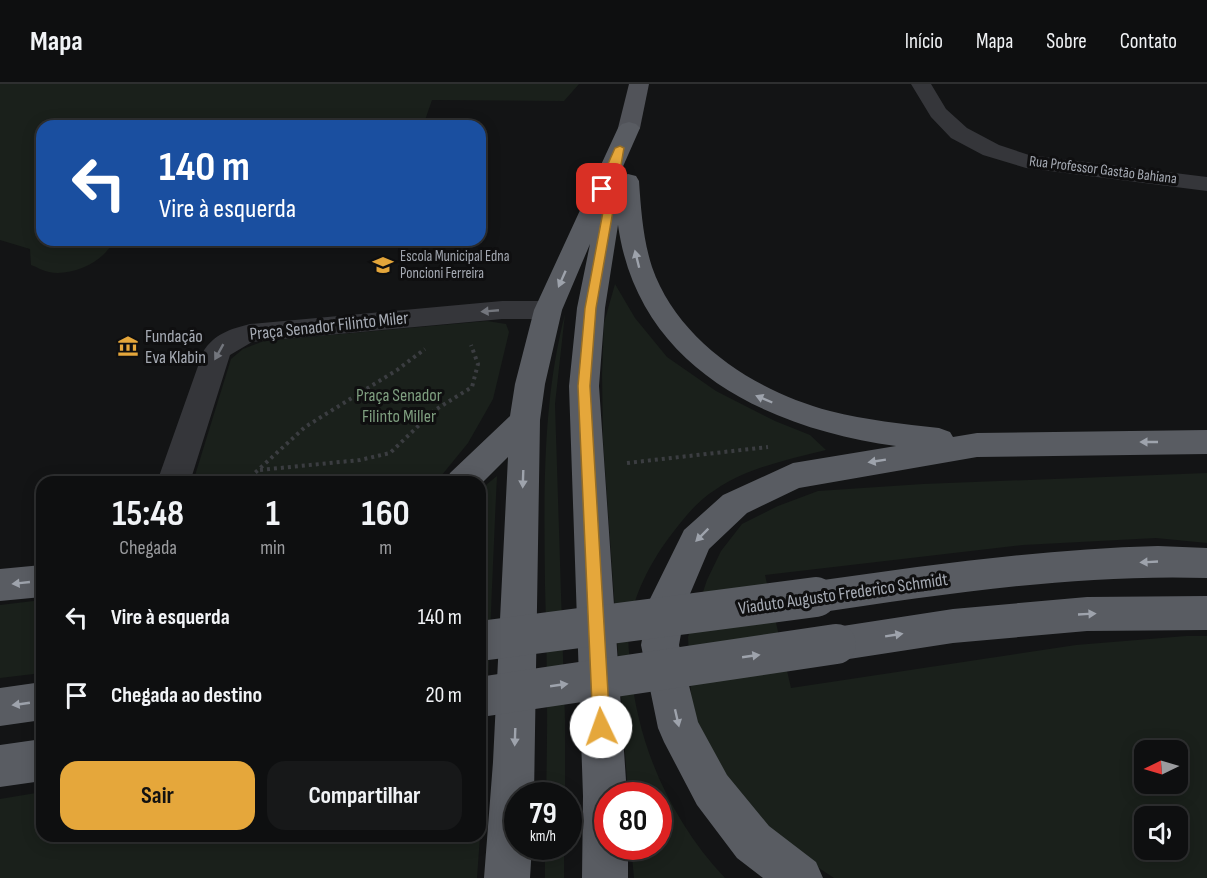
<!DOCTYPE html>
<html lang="pt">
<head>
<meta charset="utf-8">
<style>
	:root { --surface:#0e0f10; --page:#171819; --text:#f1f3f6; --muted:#9b9c9f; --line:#2e2f30; --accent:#e5a73b }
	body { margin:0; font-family:"Sofia Sans Condensed",sans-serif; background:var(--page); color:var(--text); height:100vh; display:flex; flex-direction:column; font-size:22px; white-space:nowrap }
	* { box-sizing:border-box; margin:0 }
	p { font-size:20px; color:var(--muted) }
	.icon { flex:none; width:33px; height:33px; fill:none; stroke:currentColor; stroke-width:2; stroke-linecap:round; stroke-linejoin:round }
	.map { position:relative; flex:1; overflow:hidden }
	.sheet { position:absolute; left:36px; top:392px; width:450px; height:366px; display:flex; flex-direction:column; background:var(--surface); border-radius:18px; box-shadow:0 3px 15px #0003,0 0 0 2px var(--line) }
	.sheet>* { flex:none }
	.top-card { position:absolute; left:36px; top:36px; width:450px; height:126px; border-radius:18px; box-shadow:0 3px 15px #0003,0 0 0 2px var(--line); background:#1a4fa0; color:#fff; overflow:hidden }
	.needle { width:39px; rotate:265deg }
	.buttons { position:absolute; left:1134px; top:656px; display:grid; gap:12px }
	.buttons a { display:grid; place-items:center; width:54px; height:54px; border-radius:12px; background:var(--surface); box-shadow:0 3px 15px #0003,0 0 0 2px var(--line); font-size:30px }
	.speed { position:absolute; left:504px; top:698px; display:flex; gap:12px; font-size:30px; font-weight:700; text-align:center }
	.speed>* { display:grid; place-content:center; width:78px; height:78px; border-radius:50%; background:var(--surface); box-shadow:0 3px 15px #0003,0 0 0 2px var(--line); line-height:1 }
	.speed small { font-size:15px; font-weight:400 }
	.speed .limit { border:9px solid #d22; background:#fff; color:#111 }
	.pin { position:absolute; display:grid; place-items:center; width:51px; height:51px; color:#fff; margin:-26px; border-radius:12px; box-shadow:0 3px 9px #0006 }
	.me { position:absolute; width:66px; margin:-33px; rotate:357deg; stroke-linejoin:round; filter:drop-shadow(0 0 4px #0008) }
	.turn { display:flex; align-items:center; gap:21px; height:126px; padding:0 24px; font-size:27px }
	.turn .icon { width:78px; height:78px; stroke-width:2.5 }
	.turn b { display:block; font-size:42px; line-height:51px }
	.eta { display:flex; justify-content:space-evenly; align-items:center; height:102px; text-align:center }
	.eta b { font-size:36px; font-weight:700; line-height:42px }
	.action { display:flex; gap:12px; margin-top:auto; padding:12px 24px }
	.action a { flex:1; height:69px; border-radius:18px; background:var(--accent); color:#111; font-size:24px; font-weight:700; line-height:69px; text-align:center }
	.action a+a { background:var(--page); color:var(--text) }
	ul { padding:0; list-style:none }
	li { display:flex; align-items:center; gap:18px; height:78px; padding:0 24px }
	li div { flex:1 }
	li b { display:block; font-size:22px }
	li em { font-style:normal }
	header { display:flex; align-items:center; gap:36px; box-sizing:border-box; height:84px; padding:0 30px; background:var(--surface); border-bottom:2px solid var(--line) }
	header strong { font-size:28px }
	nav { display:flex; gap:33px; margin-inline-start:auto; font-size:21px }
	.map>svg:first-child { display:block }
</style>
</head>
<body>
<header>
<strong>Mapa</strong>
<nav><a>Início</a><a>Mapa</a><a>Sobre</a><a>Contato</a></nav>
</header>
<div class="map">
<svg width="1207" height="794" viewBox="0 0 1207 794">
	<rect width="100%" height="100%" fill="#131415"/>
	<!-- green -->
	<g fill="#1a201b" fill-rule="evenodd">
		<path d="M0,0h579l-15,17 -132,-1 -9,26h-381v114h71c-6,21 -42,37 -64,32 -6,-1 -12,-5 -18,-7l-1,-16 -30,-9z"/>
		<path d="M615,200l20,34 32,39 49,34 59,30 35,14 16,15c-39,10 -77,17 -111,40 -18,11 -31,28 -44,45 -20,26 -39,62 -42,95 -2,13 1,28 2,41 7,76 41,151 94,207h-91l-3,-32h27v-51h-30l-25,-356 -1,-65 2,-51z"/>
		<path d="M565,230l-10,90 10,316v75h-19c2,-70 1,-140 -1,-209 -1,-91 -3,-183 20,-272z"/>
		<polygon points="487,237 506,240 509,248 493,315 468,359 437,397 193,398 231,275 243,265 264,257"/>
		<path d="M1207,389v70l-51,-5 -133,7 -258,30 26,113 285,-43 110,-9h21v242h-373l-56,-37 -58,-74 -28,-56 -4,-74 19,-57 14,-29 21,-27 36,-18 40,-15 105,-7zM1144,666h34v33h-34zM1144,732h34v33h-34z"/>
		<path d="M497,392c-6,119 -9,237 -17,356v-342z"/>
		<polygon points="42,516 42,589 0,594 0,521"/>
		<polygon points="42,708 42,752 480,752 477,794 0,794 0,715"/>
		<rect x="545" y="762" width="19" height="32"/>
	</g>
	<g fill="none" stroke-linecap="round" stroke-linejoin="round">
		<!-- path -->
		<g stroke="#3b3d41" stroke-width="4" stroke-dasharray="3 4" stroke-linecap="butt">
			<polyline points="627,379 768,363"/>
			<polyline points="260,386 360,376 390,369 435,326 472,303 478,280 471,261"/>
			<polyline points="245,398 305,343 397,286 425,265"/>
		</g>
		<!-- minor -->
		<g fill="#35363a" fill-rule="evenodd">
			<polygon points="911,0 931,0 946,25 967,44 999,61 1029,71 1207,93 1207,107 1026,84 983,71 951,54 931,33"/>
			<path d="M502,217h46l10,3 4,6 -4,6 -10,3h-46l-250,23 -22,13 -40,127h-33l46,-130c11,-18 27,-23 47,-28z"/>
		</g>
		<!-- primary -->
		<polygon fill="#515359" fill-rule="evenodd" points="629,0 649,0 640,44 636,48 629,50 622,48 618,44"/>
		<!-- trunk -->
		<g fill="#595c62" fill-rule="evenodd">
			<path d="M629,38l7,2 4,4 -23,52 3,-4 8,-2 8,2 3,5c2,29 4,58 13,86 26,75 105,125 178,144 36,9 73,13 109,17l11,4 3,5 24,-4 230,-3v24l-230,3 -178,31 -52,25 -38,36 -22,52 -8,44 19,77 29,53 42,51 47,36 7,16h-60l-26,-20 -40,-53 -33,-63 -6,-14 -17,-83 8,-44 35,-71 39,-35 70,-32 103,-17c-129,-18 -258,-78 -278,-221l-13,83 -6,78 28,409h-19v51h20v32h-46l1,-82 -14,-410 8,-78 13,-64 -28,66 -17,74 -5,36 -6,375h-16v51h14l-2,32h-46l9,-116 15,-305 -28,28v-3h-34l4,-9 60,-57 5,-32 19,-74 84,-182 4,-4zM617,98v14l-6,-2z"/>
			<path d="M1158,462l49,2v30c-132,-4 -261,16 -391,35l-13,-5 -5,-11 5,-11 13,-5c114,-16 227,-32 342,-35z"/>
			<polygon points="42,481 42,513 0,517 0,485"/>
			<polygon points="1207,512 1207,546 1087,547 953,559 836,577 822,572 817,560 822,548 836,543 953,525 1087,513"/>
			<polygon points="42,598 42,636 0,642 0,604"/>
			<polygon points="42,655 42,697 0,703 0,661"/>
		</g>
		<!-- trunk-bridge -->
		<g stroke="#595c62" stroke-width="40">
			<polyline points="480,557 816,513"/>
			<polyline points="480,613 836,560"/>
		</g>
	</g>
	<!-- one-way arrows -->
	<defs><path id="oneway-solid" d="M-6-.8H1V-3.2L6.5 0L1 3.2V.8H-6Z" transform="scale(1.5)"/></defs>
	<g fill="#9ea3ac">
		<use href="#oneway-solid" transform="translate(637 175) rotate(-104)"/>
		<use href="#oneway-solid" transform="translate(562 195) rotate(114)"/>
		<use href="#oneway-solid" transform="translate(764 315) rotate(-157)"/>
		<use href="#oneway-solid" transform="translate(1149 358) rotate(180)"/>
		<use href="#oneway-solid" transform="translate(877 377) rotate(171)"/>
		<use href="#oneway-solid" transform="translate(523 395) rotate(92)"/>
		<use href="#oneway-solid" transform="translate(702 451) rotate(135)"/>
		<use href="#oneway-solid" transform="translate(1149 478) rotate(177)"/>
		<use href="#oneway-solid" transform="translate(21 499) rotate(174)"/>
		<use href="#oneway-solid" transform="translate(1087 530) rotate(-3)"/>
		<use href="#oneway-solid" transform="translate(894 551) rotate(-9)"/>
		<use href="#oneway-solid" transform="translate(751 572) rotate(-8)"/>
		<use href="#oneway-solid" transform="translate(559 601) rotate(-8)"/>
		<use href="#oneway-solid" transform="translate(21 620) rotate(172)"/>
		<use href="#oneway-solid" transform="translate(677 634) rotate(77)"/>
		<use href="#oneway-solid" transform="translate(515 653) rotate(92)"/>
	</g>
	<g fill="#73767d">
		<use href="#oneway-solid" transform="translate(490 227) rotate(175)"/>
		<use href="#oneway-solid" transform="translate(219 268) rotate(119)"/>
	</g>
	<!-- route -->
	<polygon fill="#e5a73b" stroke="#956d26" stroke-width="1.5" points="620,62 624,64 596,224 590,302 610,643 607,649 601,652 595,649 593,643 578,302 585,224 608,101 605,107 597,105 615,64"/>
	<!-- icons -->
	<defs>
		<g id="school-bare" transform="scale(1.62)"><path d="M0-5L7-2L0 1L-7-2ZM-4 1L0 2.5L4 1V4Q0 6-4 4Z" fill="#e5a73b" stroke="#0f0f10" stroke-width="2.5" paint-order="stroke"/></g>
		<g id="museum-bare" transform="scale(1.62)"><path d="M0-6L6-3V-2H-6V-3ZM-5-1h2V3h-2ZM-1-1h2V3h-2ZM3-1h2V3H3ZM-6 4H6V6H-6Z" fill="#e5a73b" stroke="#0f0f10" stroke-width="2.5" paint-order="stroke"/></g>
	</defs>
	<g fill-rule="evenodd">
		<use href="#school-bare" x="383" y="181"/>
		<use href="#museum-bare" x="128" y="262"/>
	</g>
	<g text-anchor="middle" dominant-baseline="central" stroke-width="6" stroke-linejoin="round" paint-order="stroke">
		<!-- far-street labels -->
		<g font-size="15" fill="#a6abb4" stroke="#0f0f10">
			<text transform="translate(1103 86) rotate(7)">Rua Professor Gastão Bahiana</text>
		</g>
		<!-- far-poi labels -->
		<g font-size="15" fill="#a6abb4" stroke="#0f0f10" text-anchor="start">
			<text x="400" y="172">Escola Municipal Edna<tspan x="400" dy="17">Poncioni Ferreira</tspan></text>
		</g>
		<!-- street labels -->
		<g font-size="18" fill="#a6abb4" stroke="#0f0f10">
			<text transform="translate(329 242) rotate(-6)">Praça Senador Filinto Miler</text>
			<text transform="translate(843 510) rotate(-8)">Viaduto Augusto Frederico Schmidt</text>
		</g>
		<!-- poi labels -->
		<g font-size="18" fill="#a6abb4" stroke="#0f0f10" text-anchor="start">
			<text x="145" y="252">Fundação<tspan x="145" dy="21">Eva Klabin</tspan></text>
		</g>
		<!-- park labels -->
		<g font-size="18" fill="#7e9e7f" stroke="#0f0f10">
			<text x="399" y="311">Praça Senador<tspan x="399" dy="21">Filinto Miller</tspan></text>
		</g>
	</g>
</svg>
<div class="buttons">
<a><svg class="needle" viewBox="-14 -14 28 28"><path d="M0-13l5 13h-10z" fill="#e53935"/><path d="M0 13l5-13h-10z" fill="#9b9c9f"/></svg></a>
<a><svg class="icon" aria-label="sound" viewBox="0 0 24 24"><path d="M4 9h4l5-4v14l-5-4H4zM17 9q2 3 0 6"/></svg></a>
</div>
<div class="speed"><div>79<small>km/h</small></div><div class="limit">80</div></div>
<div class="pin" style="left:602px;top:105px;background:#d93025"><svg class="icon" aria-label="arrive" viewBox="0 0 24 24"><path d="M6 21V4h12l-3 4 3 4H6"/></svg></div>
<svg class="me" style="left:601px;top:643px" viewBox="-20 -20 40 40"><circle r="19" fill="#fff"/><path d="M0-13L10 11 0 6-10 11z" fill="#e5a73b"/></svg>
<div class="top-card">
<div class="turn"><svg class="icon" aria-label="left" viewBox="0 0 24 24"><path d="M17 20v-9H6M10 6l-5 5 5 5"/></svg><div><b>140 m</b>Vire à esquerda</div></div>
</div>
<section class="sheet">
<div class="eta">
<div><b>15:48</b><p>Chegada</p></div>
<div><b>1</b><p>min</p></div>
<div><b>160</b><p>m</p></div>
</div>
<ul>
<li><svg class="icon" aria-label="left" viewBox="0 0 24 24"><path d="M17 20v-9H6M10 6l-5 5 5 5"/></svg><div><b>Vire à esquerda</b></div><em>140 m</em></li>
<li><svg class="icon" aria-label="arrive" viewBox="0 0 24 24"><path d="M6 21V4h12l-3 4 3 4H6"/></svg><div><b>Chegada ao destino</b></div><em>20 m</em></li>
</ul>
<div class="action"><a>Sair</a><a>Compartilhar</a></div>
</section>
</div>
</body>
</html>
